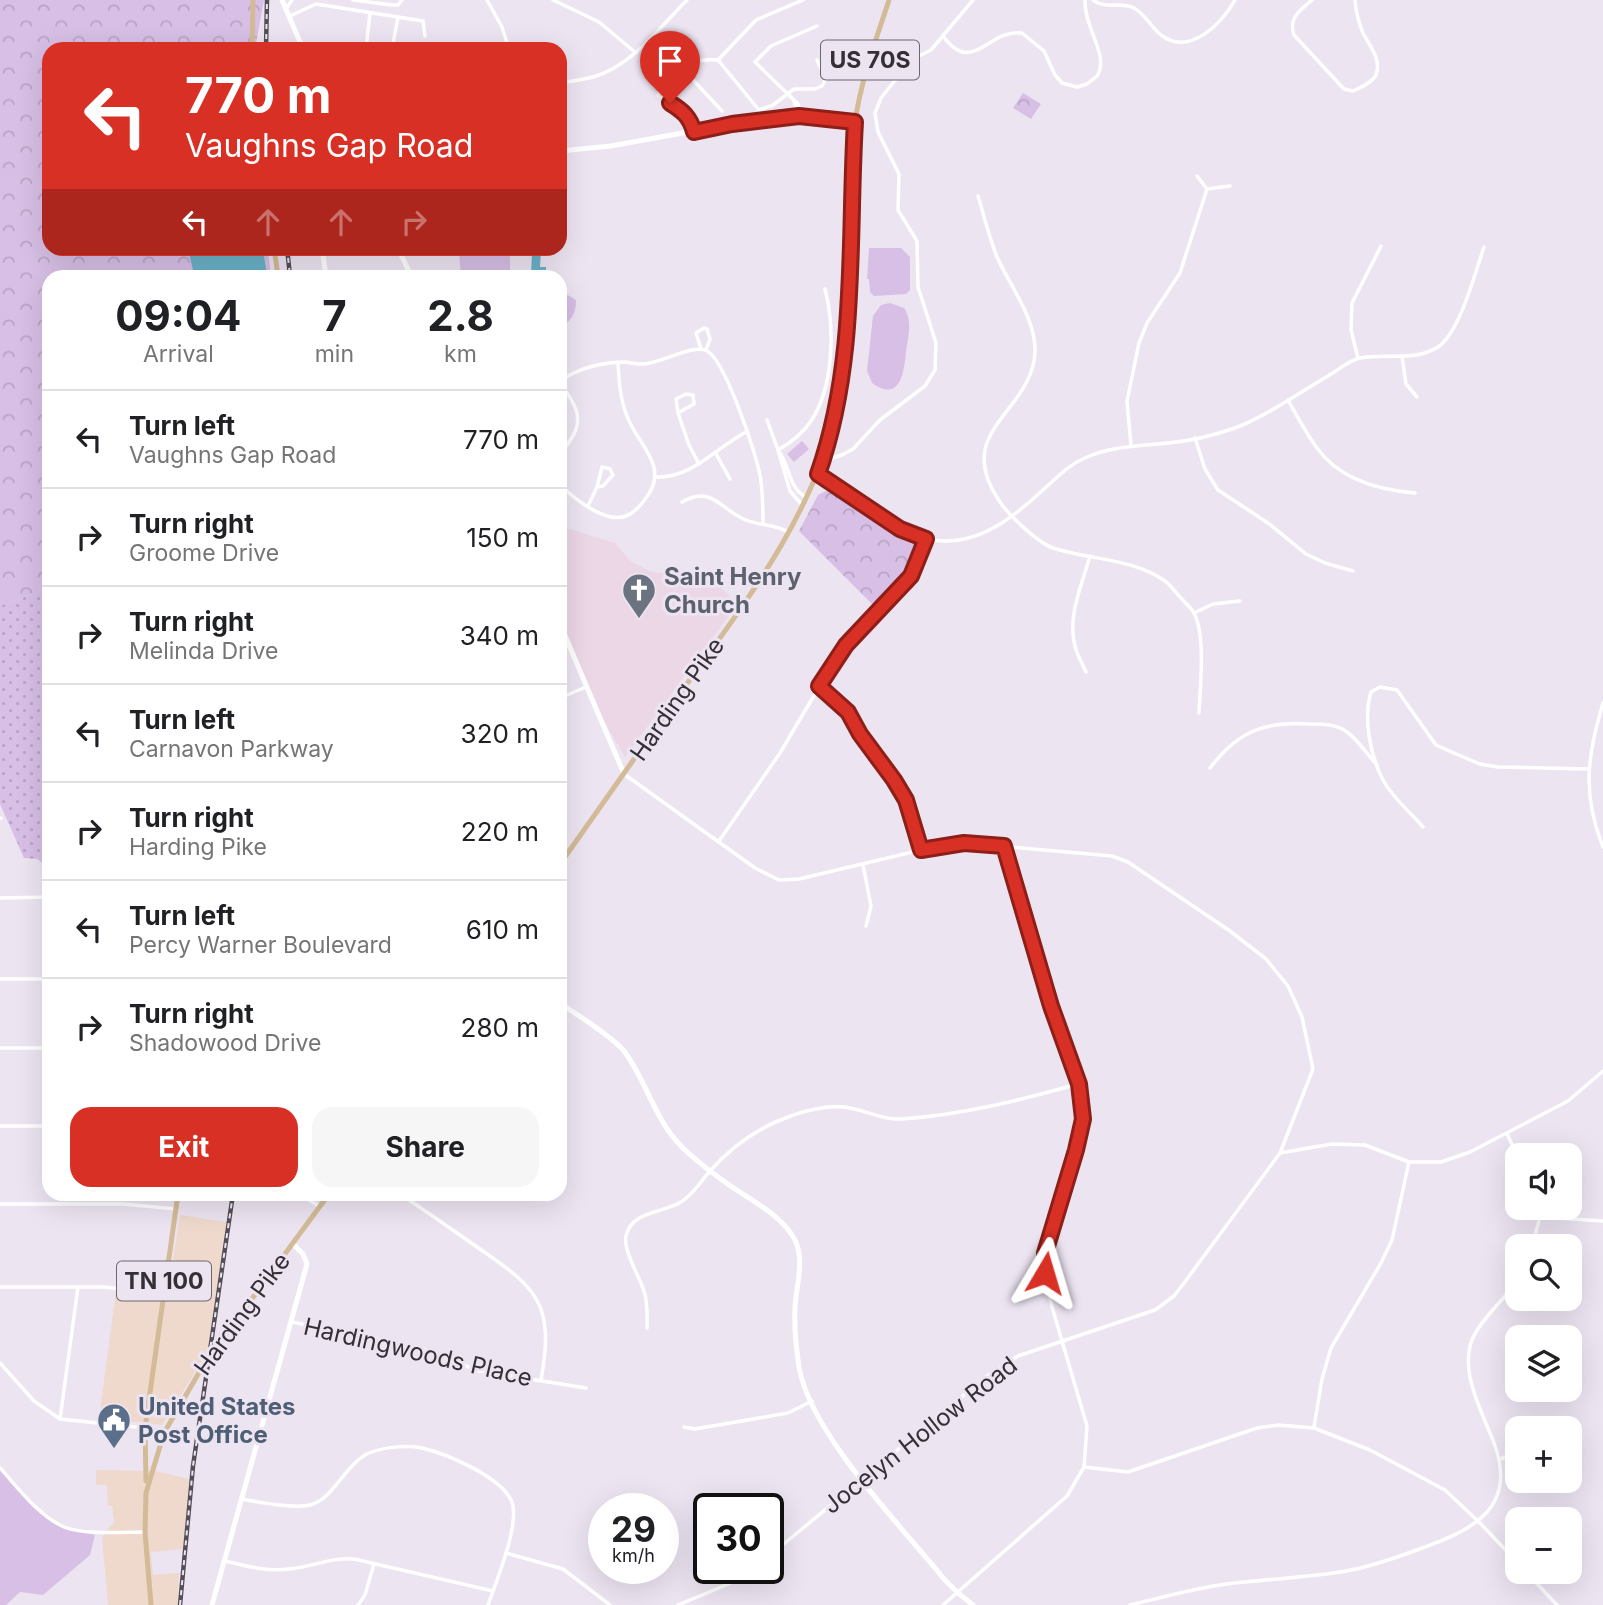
<!DOCTYPE html>
<html lang="en">
<head>
<meta charset="utf-8">
<style>
	:root { --surface:#fff; --page:#f6f6f6; --text:#202124; --muted:#757577; --line:#e0e0e0; --accent:#d93025 }
	body { margin:0; font-family:Inter,sans-serif; background:var(--page); color:var(--text); height:100vh; display:flex; flex-direction:column; font-size:26px; white-space:nowrap }
	* { box-sizing:border-box; margin:0 }
	p { font-size:23px; color:var(--muted) }
	.icon { flex:none; width:38px; height:38px; fill:none; stroke:currentColor; stroke-width:2; stroke-linecap:round; stroke-linejoin:round }
	.map { position:relative; flex:1; overflow:hidden }
	.details { position:absolute; left:42px; top:270px; width:525px; height:931px; display:flex; flex-direction:column; background:var(--surface); border-radius:21px; box-shadow:0 7px 28px #0002 }
	.details>* { flex:none }
	.guide { position:absolute; left:42px; top:42px; width:525px; height:214px; border-radius:21px; box-shadow:0 7px 28px #0002; background:#d93025; color:#fff; overflow:hidden }
	.controls { position:absolute; left:1505px; top:1143px; display:grid; gap:14px }
	.controls a { display:grid; place-items:center; width:77px; height:77px; border-radius:14px; background:var(--surface); box-shadow:0 7px 28px #0002; font-size:35px }
	.speed { position:absolute; left:588px; top:1493px; display:flex; gap:14px; font-size:35px; font-weight:700; text-align:center }
	.speed>* { display:grid; place-content:center; width:91px; height:91px; border-radius:50%; background:var(--surface); box-shadow:0 7px 28px #0002; line-height:1 }
	.speed small { font-size:18px; font-weight:400 }
	.speed .limit { border:4px solid #111; border-radius:10px; background:#fff; color:#111 }
	.pin { position:absolute; display:grid; place-items:center; width:60px; height:60px; color:#fff; margin:-72px -30px; border-radius:50% 50% 50% 0; rotate:-45deg; box-shadow:0 0 7px #0007 }
	.pin .icon { rotate:45deg }
	.me { position:absolute; width:77px; margin:-38px; rotate:7deg; stroke-linejoin:round; filter:drop-shadow(0 0 5px #0008) }
	.turn { display:flex; align-items:center; gap:24px; height:147px; padding:0 28px; font-size:32px }
	.turn .icon { width:91px; height:91px; stroke-width:2.5 }
	.turn b { display:block; font-size:49px; line-height:60px }
	.lanes { display:flex; align-items:center; height:66px; padding:0 28px; background:#0003; justify-content:center; gap:35px; direction:ltr }
	.lanes .off { opacity:.35 }
	.eta { display:flex; justify-content:space-evenly; align-items:center; height:119px; text-align:center }
	.eta b { font-size:42px; font-weight:700; line-height:49px }
	.button { display:flex; gap:14px; margin-top:auto; padding:14px 28px }
	.button a { flex:1; height:80px; border-radius:21px; background:var(--accent); color:#fff; font-size:28px; font-weight:700; line-height:80px; text-align:center }
	.button a+a { background:var(--page); color:var(--text) }
	ul { padding:0; list-style:none }
	li { display:flex; align-items:center; gap:21px; height:98px; padding:0 28px; border-top:2px solid var(--line) }
	li div { flex:1 }
	li b { display:block; font-size:26px }
	li em { font-style:normal }
	.map>svg:first-child { display:block }
</style>
</head>
<body>
<div class="map">
<svg width="1603" height="1605" viewBox="0 0 1603 1605">
	<defs>
		<pattern id="park-crowns" width="20" height="18" patternUnits="userSpaceOnUse" patternTransform="scale(1.75)"><rect width="20" height="18" fill="#d7bfe5"/><path d="M2 6a3 3 0 1 1 6 0M12 15a3 3 0 1 1 6 0" fill="none" stroke="#b9a4c5"/></pattern>
		<pattern id="garden-dots" width="8" height="8" patternUnits="userSpaceOnUse" patternTransform="scale(1.75)"><rect width="8" height="8" fill="#d7bfe5"/><path d="M2 2h.1M6 6h.1" fill="none" stroke="#b9a4c5" stroke-width="1.8" stroke-linecap="round"/></pattern>
	</defs>
	<rect width="100%" height="100%" fill="#ede4f2"/>
	<!-- commercial -->
	<g fill="#eed9cc">
		<polygon points="180,1215 227,1222 207,1353 162,1425 99,1418 116,1291 167,1297"/>
		<polygon points="96,1470 156,1471 189,1479 183,1549 151,1552 153,1575 179,1573 178,1605 108,1605 102,1537 114,1522 112,1506 108,1506 107,1485 96,1485"/>
	</g>
	<!-- education -->
	<polygon fill="#ebd7e5" points="560,526 615,543 631,562 652,572 712,580 738,603 625,757 601,716 560,616"/>
	<!-- grass -->
	<g fill="#d7bfe5">
		<polygon points="467,248 510,249 510,276 461,276 459,253"/>
		<polygon points="869,248 901,248 910,257 910,290 906,294 874,296 870,292 869,279 867,279"/>
		<path d="M560,293l6,1 10,6c0,15 -5,20 -16,29z"/>
		<path d="M890,303l14,5c9,13 4,29 2,44 -2,21 -6,51 -34,31l-5,-12 6,-55 8,-11z"/>
		<polygon points="802,441 809,449 794,462 787,454"/>
		<polygon points="0,1468 34,1505 65,1527 95,1535 90,1555 43,1595 20,1592 6,1605 0,1605"/>
	</g>
	<!-- park -->
	<g fill="url(#park-crowns)">
		<polygon points="0,0 264,0 255,49 49,49 49,248 268,249 271,276 49,276 49,588 0,606"/>
		<polygon points="1023,93 1041,104 1031,119 1013,108"/>
		<polygon points="826,491 831,492 879,524 919,541 921,546 908,575 876,608 799,531 818,495"/>
	</g>
	<!-- garden -->
	<polygon fill="url(#garden-dots)" points="49,588 49,868 37,859 24,858 0,804 0,606"/>
	<!-- water -->
	<g fill="#6ab1c8">
		<polygon points="202,249 263,249 267,276 198,276 193,270 189,253"/>
		<polygon points="526,249 541,249 540,267 546,267 546,275 531,274 532,253 526,253"/>
	</g>
	<g fill="none" stroke-linecap="round" stroke-linejoin="round">
		<!-- street -->
		<g stroke="#fff" stroke-width="3.5">
			<polyline points="353,0 392,5 398,5 402,0"/>
			<polyline points="487,0 502,27 509,49"/>
			<polyline points="553,0 599,22 636,53"/>
			<path d="M1093,0c13,10 27,1 41,8 11,6 17,19 27,27 29,22 61,-12 74,-35"/>
			<path d="M1312,0c-12,10 -24,18 -18,35l50,54 9,2c8,-4 19,-8 23,-16 6,-16 -7,-30 -13,-42 -5,-11 -7,-22 -8,-33"/>
			<polyline points="286,9 292,0"/>
			<polyline points="290,16 316,4 423,21 425,36"/>
			<path d="M943,36c30,41 45,-8 79,-3l22,18 11,24 7,8 15,4 10,-3 10,-8c13,-20 -13,-48 -12,-76"/>
			<polyline points="366,49 370,13"/>
			<polyline points="392,49 398,17"/>
			<polyline points="718,60 756,20 803,0"/>
			<polyline points="681,67 722,111"/>
			<path d="M560,83c11,-2 22,-3 33,-6 39,-11 66,-49 94,-77"/>
			<polyline points="794,101 798,114"/>
			<polyline points="799,116 800,111 798,104 755,62 771,46 817,26"/>
			<path d="M694,130c-5,-19 -21,-25 -36,-35 12,-27 30,-37 60,-35l41,50 14,-5 21,-16h21l7,-3 4,-7 -9,-19"/>
			<polyline points="1197,176 1207,189"/>
			<path d="M978,196c6,20 11,41 19,61 14,31 44,68 37,104 -10,54 -79,72 -36,138 9,15 39,43 55,49 36,12 80,10 112,33 6,4 10,11 15,16 4,5 11,10 14,16 12,23 6,74 5,100"/>
			<polyline points="701,349 696,333 704,328 707,329 710,339 706,350"/>
			<polyline points="1402,356 1406,384 1417,397"/>
			<polyline points="1358,358 1351,330 1352,303 1381,246"/>
			<path d="M560,381c19,-13 43,-19 66,-19 6,1 11,2 16,2 18,0 48,-19 63,-14 19,5 51,104 55,125 3,17 3,32 3,49"/>
			<path d="M560,383c21,27 26,43 0,70"/>
			<path d="M1288,400c9,16 18,33 29,48 22,31 62,42 98,45"/>
			<polyline points="678,413 676,399 686,394 693,395 694,404 678,413 689,445 699,464"/>
			<path d="M767,420l11,30c12,-7 25,-17 33,-29 23,-34 24,-94 14,-132"/>
			<polyline points="1195,438 1205,469 1218,490 1268,523 1306,554 1325,563 1353,571"/>
			<polyline points="1131,445 1127,401 1139,343 1147,323 1180,273 1207,189 1230,186"/>
			<polyline points="715,452 730,479"/>
			<polyline points="822,461 842,455 853,449 880,420 925,386 935,370 936,343 918,287 917,241 898,210 899,174 878,132 875,113 881,98 908,64 915,58 931,50 973,0"/>
			<polyline points="818,474 904,531"/>
			<path d="M655,477c36,2 61,-29 91,-45"/>
			<path d="M815,482c45,20 80,61 133,59 38,-1 69,-27 96,-52 14,-12 24,-24 41,-31 27,-12 54,-12 83,-15 22,-2 47,-8 67,-15 31,-12 64,-35 93,-52 9,-5 21,-16 32,-18 26,-5 54,4 78,-11 22,-15 37,-74 46,-100"/>
			<path d="M560,485c14,13 45,39 66,31 8,-3 15,-11 20,-18 25,-32 -10,-55 -19,-82 -7,-17 -8,-35 -9,-53"/>
			<path d="M682,502c31,-18 39,9 64,18 14,6 29,4 42,12"/>
			<polyline points="588,506 597,487 603,486 613,475 610,469 602,467 597,487"/>
			<path d="M803,506l-13,-15 -12,-41c12,15 10,38 28,47"/>
			<polyline points="1194,613 1213,604 1240,601"/>
			<path d="M1086,672c-4,-9 -9,-17 -11,-26 -8,-29 7,-62 15,-90"/>
			<polyline points="819,686 843,706 860,734 894,780 906,800 921,850"/>
			<polyline points="560,698 586,687"/>
			<path d="M1603,703c-16,53 -21,91 0,144"/>
			<path d="M1210,768c28,-37 55,-47 100,-44 12,0 27,0 37,8 11,8 20,22 30,33"/>
			<polyline points="624,774 755,868 779,880 799,879 921,850 964,843 1112,856 1128,862 1230,931 1266,959 1288,986 1302,1017 1313,1069 1280,1153"/>
			<polyline points="0,818 1,818"/>
			<path d="M1423,827c-13,-15 -31,-30 -40,-47 -13,-25 -20,-62 -12,-88l9,-5 17,3 39,55 18,8 26,11 18,3 90,2"/>
			<polyline points="719,841 780,753 835,660 858,630 911,576 926,539"/>
			<polyline points="863,865 871,906 866,926"/>
			<polyline points="0,898 49,897"/>
			<polyline points="0,979 49,979"/>
			<polyline points="0,1048 49,1048"/>
			<polyline points="0,1126 49,1126"/>
			<polyline points="1507,1134 1517,1155"/>
			<polyline points="299,1194 319,1206"/>
			<path d="M400,1194c26,17 51,35 77,53 60,41 78,56 64,133"/>
			<polyline points="0,1204 124,1204 176,1209"/>
			<polyline points="1540,1217 1603,1221"/>
			<polyline points="1532,1246 1540,1217 1538,1208"/>
			<polyline points="0,1287 104,1287 163,1293"/>
			<polyline points="292,1322 420,1348 479,1371 586,1388"/>
			<path d="M647,1328c0,-13 1,-25 -3,-37 -5,-15 -21,-41 -18,-55 5,-25 37,-23 55,-34 13,-8 19,-20 29,-31 21,-24 48,-43 78,-54 19,-7 47,-14 67,-8 16,4 30,11 47,10 60,-4 119,-19 176,-35"/>
			<polyline points="0,1363 34,1401 60,1419 145,1428"/>
			<polyline points="60,1419 78,1287"/>
			<polyline points="684,1427 695,1429 788,1413 812,1401"/>
			<polyline points="1314,1427 1322,1379 1331,1348 1381,1263 1392,1240 1409,1162"/>
			<polyline points="1570,1436 1578,1433"/>
			<polyline points="1500,1459 1517,1453"/>
			<polyline points="1084,1467 1128,1472 1257,1428 1278,1425 1314,1428 1370,1450 1445,1490 1479,1522 1517,1562"/>
			<path d="M0,1468c19,21 38,47 64,59 19,8 60,5 81,5"/>
			<path d="M241,1499c19,3 51,10 69,6 23,-5 35,-41 59,-52 15,-6 37,-8 53,-5 25,6 80,29 90,54 8,23 -16,80 -24,103"/>
			<polyline points="506,1553 563,1569 610,1605"/>
			<polyline points="768,1557 987,1376 1018,1356 1155,1310 1174,1296 1184,1283 1280,1153 1332,1144 1365,1145 1409,1162 1441,1162 1470,1152 1568,1101 1603,1071"/>
			<path d="M225,1561c21,5 43,11 64,8 23,-2 42,-12 65,-10l139,32"/>
			<polyline points="1526,1572 1557,1605"/>
			<polyline points="358,1605 365,1595 374,1564"/>
			<polyline points="678,1605 733,1582 753,1568"/>
			<polyline points="943,1605 1067,1496 1084,1467 1087,1426 1052,1307 1045,1273 1045,1253 1083,1119 1078,1084 1050,1006 1005,847"/>
			<path d="M1130,1605c38,-9 77,-20 115,-23 35,-4 71,-5 106,-12 22,-4 44,-12 66,-20 53,-19 102,-40 77,-107 -12,-32 -39,-78 -18,-111 11,-18 27,-33 41,-49"/>
		</g>
		<!-- secondary -->
		<g stroke="#fff" stroke-width="5">
			<polyline points="282,0 303,49"/>
			<polyline points="560,151 611,146 732,124 799,116 855,122"/>
			<polyline points="322,248 326,276"/>
			<polyline points="398,248 411,276"/>
			<polyline points="560,624 624,774"/>
			<path d="M560,1003c17,12 52,33 64,48 22,29 31,69 57,95 16,16 35,30 54,43 21,14 48,28 60,51 10,21 1,46 0,68 -1,20 1,39 4,59 11,66 103,160 146,213l13,13 15,12"/>
			<polyline points="212,1605 307,1264 303,1254 293,1244"/>
		</g>
		<!-- primary -->
		<g stroke="#d3bb97" stroke-width="5">
			<polyline points="252,49 253,0"/>
			<polyline points="274,248 278,276"/>
			<path d="M560,864c45,-63 89,-127 134,-190 60,-83 121,-165 144,-267 20,-94 5,-191 17,-285 6,-42 21,-82 34,-122"/>
			<polyline points="145,1428 164,1433"/>
			<polyline points="146,1481 145,1428 178,1194"/>
			<polyline points="151,1605 145,1532 146,1493 164,1433 204,1364 329,1194"/>
		</g>
		<!-- rail casing -->
		<g stroke="#544f56" stroke-width="4.5">
			<g id="rail">
				<polyline points="266,49 267,0"/>
				<polyline points="287,248 290,276"/>
				<polyline points="180,1605 193,1466 233,1194"/>
			</g>
		</g>
		<!-- rail -->
		<use href="#rail" stroke="#ede4f2" stroke-width="2" stroke-dasharray="5" stroke-linecap="butt"/>
	</g>
	<g fill="none" stroke-linecap="round" stroke-linejoin="round">
		<!-- route casing -->
		<g stroke="#8d1f18" stroke-width="18">
			<path id="route" d="M670,103c13,8 20,14 24,29l38,-8 67,-8 56,6c-7,118 3,239 -37,352l82,55 26,10 -15,37 -65,69 -27,41 29,26 12,22 34,46 12,20 15,50 43,-7 40,3 47,160 28,78 4,35 -7,31 -31,103v20"/>
		</g>
		<!-- route -->
		<use href="#route" stroke="#d93025" stroke-width="12"/>
	</g>
	<!-- icons -->
	<defs>
		<g id="church-pin" transform="scale(1.75)"><path d="M0 17L-7.5 6A9.5 9.5 0 1 1 7.5 6Z" fill="#6b7280" stroke="#ede4f2"/><path d="M-1.2-6h2.4v3.5h3.3v2.4h-3.3V6h-2.4V-.1h-3.3v-2.4h3.3Z" fill="#fff"/></g>
		<g id="civic-pin" transform="scale(1.75)"><path d="M0 17L-7.5 6A9.5 9.5 0 1 1 7.5 6Z" fill="#5c6f8a" stroke="#ede4f2"/><path d="M-.6-6.5H3V-4.5H.6V-3L4-1V1h2V6H-6V1h2V-1L-.6-3ZM-1.2 2.5V6h2.4V2.5Z" fill="#fff"/></g>
	</defs>
	<g fill-rule="evenodd">
		<use href="#church-pin" x="639" y="590"/>
		<use href="#civic-pin" x="114" y="1420"/>
	</g>
	<g text-anchor="middle" dominant-baseline="central" stroke-width="6" stroke-linejoin="round" paint-order="stroke">
		<!-- shield labels -->
		<g fill="#ede4f2" stroke="#6c666e" stroke-width="2">
			<rect x="821" y="40.5" width="98" height="39" rx="5"/>
			<rect x="117" y="1261.5" width="94" height="39" rx="5"/>
		</g>
		<g font-size="23" font-weight="bold" fill="#343036">
			<text x="870" y="60">US 70S</text>
			<text x="164" y="1281">TN 100</text>
		</g>
		<!-- worship labels -->
		<g font-size="24" font-weight="bold" fill="#5b616d" stroke="#ede4f2" text-anchor="start">
			<text x="664" y="576">Saint Henry<tspan x="664" dy="28">Church</tspan></text>
		</g>
		<!-- street labels -->
		<g font-size="24" fill="#343036" stroke="#ede4f2">
			<text transform="translate(677 699) rotate(-55)">Harding Pike</text>
			<text transform="translate(242 1314) rotate(-54)">Harding Pike</text>
			<text transform="translate(418 1352) rotate(13)">Hardingwoods Place</text>
			<text transform="translate(920 1435) rotate(-38)">Jocelyn Hollow Road</text>
		</g>
		<!-- service labels -->
		<g font-size="24" font-weight="bold" fill="#4e5e75" stroke="#ede4f2" text-anchor="start">
			<text x="138" y="1406">United States<tspan x="138" dy="28">Post Office</tspan></text>
		</g>
	</g>
</svg>
<div class="controls">
<a><svg class="icon" aria-label="sound" viewBox="0 0 24 24"><path d="M4 9h4l5-4v14l-5-4H4zM17 9q2 3 0 6"/></svg></a>
<a><svg class="icon" aria-label="search" viewBox="0 0 24 24"><circle cx="10" cy="10" r="6"/><path d="M15 15l6 6"/></svg></a>
<a><svg class="icon" aria-label="layers" viewBox="0 0 24 24"><path d="M12 4l9 5-9 5-9-5zM3 14l9 5 9-5"/></svg></a>
<a>+</a>
<a>−</a>
</div>
<div class="speed"><div>29<small>km/h</small></div><div class="limit">30</div></div>
<div class="pin" style="left:670px;top:103px;background:#d93025"><svg class="icon" aria-label="arrive" viewBox="0 0 24 24"><path d="M6 21V4h12l-3 4 3 4H6"/></svg></div>
<svg class="me" style="left:1045px;top:1273px" viewBox="-20 -20 40 40"><path d="M0-17L14 15 0 8-14 15z" fill="#d93025" stroke="#fff" stroke-width="4"/></svg>
<div class="guide">
<div class="turn"><svg class="icon" aria-label="left" viewBox="0 0 24 24"><path d="M17 20v-9H6M10 6l-5 5 5 5"/></svg><div><b>770 m</b>Vaughns Gap Road</div></div>
<div class="lanes"><svg class="icon" aria-label="left" viewBox="0 0 24 24"><path d="M17 20v-9H6M10 6l-5 5 5 5"/></svg><svg class="icon off" aria-label="ahead" viewBox="0 0 24 24"><path d="M12 20V5M6 11l6-6 6 6"/></svg><svg class="icon off" aria-label="ahead" viewBox="0 0 24 24"><path d="M12 20V5M6 11l6-6 6 6"/></svg><svg class="icon off" aria-label="right" viewBox="0 0 24 24"><path d="M7 20v-9h11M14 6l5 5-5 5"/></svg></div>
</div>
<section class="details">
<div class="eta">
<div><b>09:04</b><p>Arrival</p></div>
<div><b>7</b><p>min</p></div>
<div><b>2.8</b><p>km</p></div>
</div>
<ul>
<li><svg class="icon" aria-label="left" viewBox="0 0 24 24"><path d="M17 20v-9H6M10 6l-5 5 5 5"/></svg><div><b>Turn left</b><p>Vaughns Gap Road</p></div><em>770 m</em></li>
<li><svg class="icon" aria-label="right" viewBox="0 0 24 24"><path d="M7 20v-9h11M14 6l5 5-5 5"/></svg><div><b>Turn right</b><p>Groome Drive</p></div><em>150 m</em></li>
<li><svg class="icon" aria-label="right" viewBox="0 0 24 24"><path d="M7 20v-9h11M14 6l5 5-5 5"/></svg><div><b>Turn right</b><p>Melinda Drive</p></div><em>340 m</em></li>
<li><svg class="icon" aria-label="left" viewBox="0 0 24 24"><path d="M17 20v-9H6M10 6l-5 5 5 5"/></svg><div><b>Turn left</b><p>Carnavon Parkway</p></div><em>320 m</em></li>
<li><svg class="icon" aria-label="right" viewBox="0 0 24 24"><path d="M7 20v-9h11M14 6l5 5-5 5"/></svg><div><b>Turn right</b><p>Harding Pike</p></div><em>220 m</em></li>
<li><svg class="icon" aria-label="left" viewBox="0 0 24 24"><path d="M17 20v-9H6M10 6l-5 5 5 5"/></svg><div><b>Turn left</b><p>Percy Warner Boulevard</p></div><em>610 m</em></li>
<li><svg class="icon" aria-label="right" viewBox="0 0 24 24"><path d="M7 20v-9h11M14 6l5 5-5 5"/></svg><div><b>Turn right</b><p>Shadowood Drive</p></div><em>280 m</em></li>
</ul>
<div class="button"><a>Exit</a><a>Share</a></div>
</section>
</div>
</body>
</html>
